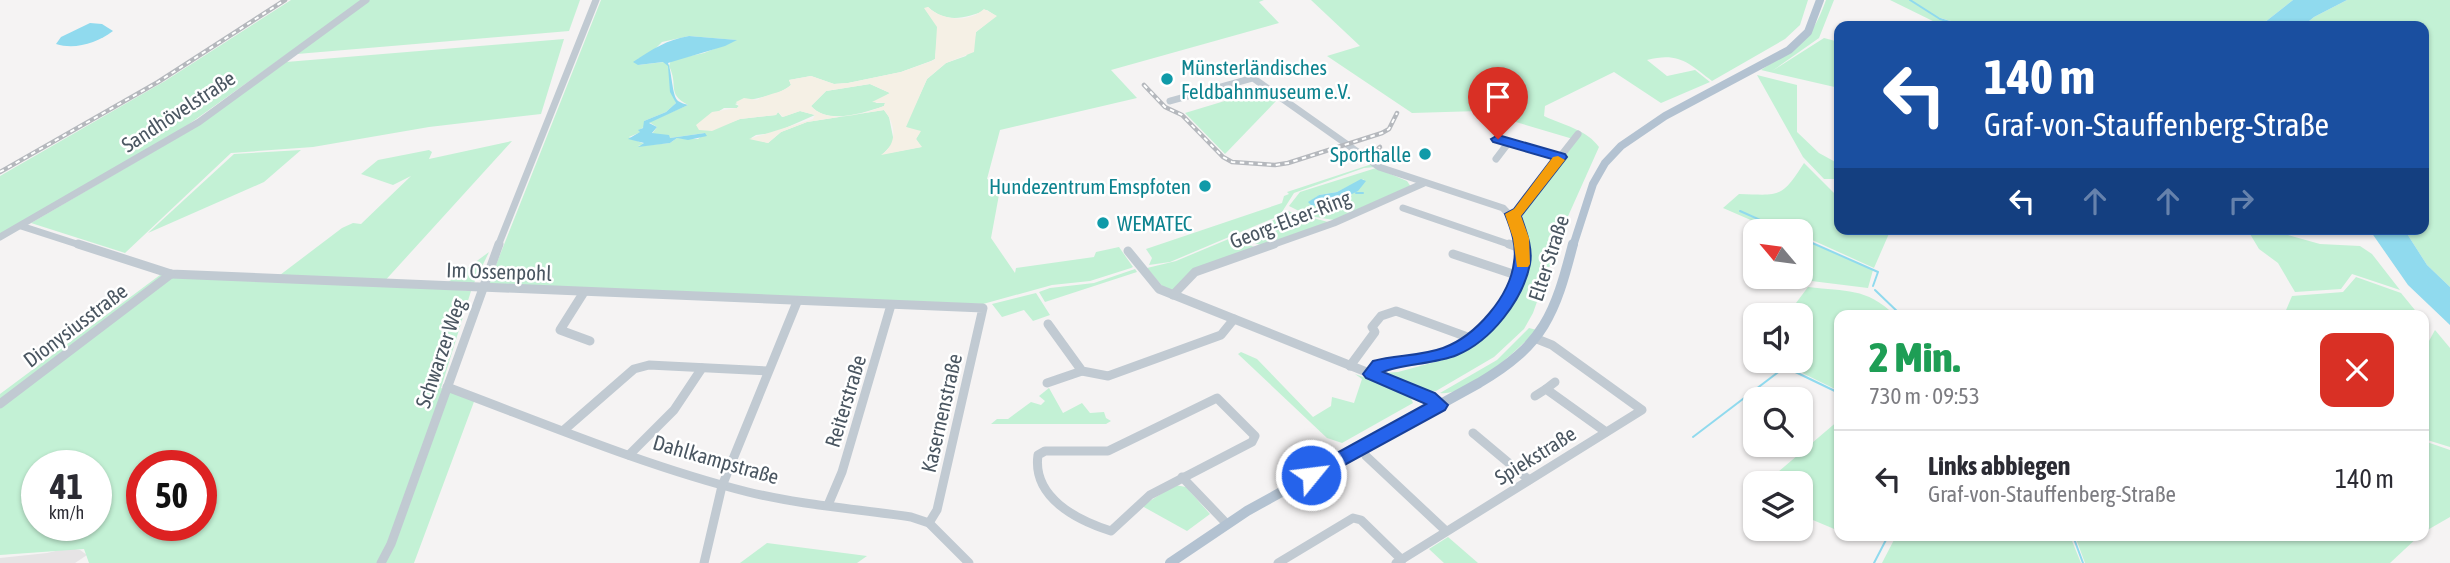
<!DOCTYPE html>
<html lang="de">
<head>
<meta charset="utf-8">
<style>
	:root { --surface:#fff; --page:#f2f2f3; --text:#2b2b33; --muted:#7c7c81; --line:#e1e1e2 }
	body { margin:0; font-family:"Asap Condensed",sans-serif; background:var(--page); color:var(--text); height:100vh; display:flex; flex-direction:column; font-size:26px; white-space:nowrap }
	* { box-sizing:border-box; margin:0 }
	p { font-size:23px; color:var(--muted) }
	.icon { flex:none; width:38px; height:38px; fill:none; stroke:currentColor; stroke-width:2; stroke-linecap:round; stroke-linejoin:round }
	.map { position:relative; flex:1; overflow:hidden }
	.details { position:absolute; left:1834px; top:310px; width:595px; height:231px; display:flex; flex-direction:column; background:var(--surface); border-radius:14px; box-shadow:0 2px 5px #0004 }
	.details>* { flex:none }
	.top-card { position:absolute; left:1834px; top:21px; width:595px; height:214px; border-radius:14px; box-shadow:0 2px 5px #0004; background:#1a4fa0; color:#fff; overflow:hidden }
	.needle { width:46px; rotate:299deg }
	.controls { position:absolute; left:1743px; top:219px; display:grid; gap:14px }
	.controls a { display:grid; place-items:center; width:70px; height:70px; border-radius:14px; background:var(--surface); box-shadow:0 2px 5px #0004; font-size:35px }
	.speed { position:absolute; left:21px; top:450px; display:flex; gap:14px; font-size:35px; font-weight:700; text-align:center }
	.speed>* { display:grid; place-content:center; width:91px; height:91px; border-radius:50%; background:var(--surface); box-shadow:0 2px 5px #0004; line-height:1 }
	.speed small { font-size:18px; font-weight:400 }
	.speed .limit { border:10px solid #d22; background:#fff; color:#111 }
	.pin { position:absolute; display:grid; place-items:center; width:60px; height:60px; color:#fff; margin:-72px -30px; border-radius:50% 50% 50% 0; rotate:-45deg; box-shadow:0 0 7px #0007 }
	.pin .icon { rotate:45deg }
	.me { position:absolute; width:77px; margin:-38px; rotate:61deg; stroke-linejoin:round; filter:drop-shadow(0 0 5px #0008) }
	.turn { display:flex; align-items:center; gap:24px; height:147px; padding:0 35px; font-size:32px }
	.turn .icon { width:91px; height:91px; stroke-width:2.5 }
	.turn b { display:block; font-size:49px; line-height:60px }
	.lanes { display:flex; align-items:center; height:66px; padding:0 35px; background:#0003; justify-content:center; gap:35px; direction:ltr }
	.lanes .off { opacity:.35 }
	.round { display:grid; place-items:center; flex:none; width:74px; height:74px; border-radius:14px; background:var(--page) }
	.head { display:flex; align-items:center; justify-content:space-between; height:119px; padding:0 35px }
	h1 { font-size:42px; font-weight:800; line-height:52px; color:#1e9e55 }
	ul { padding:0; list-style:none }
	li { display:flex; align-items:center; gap:21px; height:98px; padding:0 35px; border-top:2px solid var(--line) }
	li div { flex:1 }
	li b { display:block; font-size:26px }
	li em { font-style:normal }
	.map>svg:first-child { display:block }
</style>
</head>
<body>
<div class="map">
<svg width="2450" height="563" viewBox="0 0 2450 563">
	<rect width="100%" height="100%" fill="#f5f3f3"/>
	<!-- education -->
	<polygon fill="#e6e4e5" points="69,548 80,550 87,555 75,563 0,563 0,558 47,553"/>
	<!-- green -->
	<g fill="#c3f1d5" fill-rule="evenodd">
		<polygon points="291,0 363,0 185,127 0,235 0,176 165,81"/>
		<polygon points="368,0 580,0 569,31 297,54"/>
		<path d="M601,0h663l-5,2 20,21 -168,47 26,28 -137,32 -13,49 14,5 -10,54 24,35 1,-5 78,-11 2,-5 23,-5 14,20 -2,1 -41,13 -38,4 -69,19 -495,-19zM928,7c18,17 38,11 59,3l9,6 -20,16 -3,14 -7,10 -20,7 -19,16 -22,48 15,5 -4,7 5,8 -38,7 11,-12 -5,-25 -5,-7 -77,12 -26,10 -13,11 -17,-5 5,-3 18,-2 41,-18 -15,-4 -18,6 -4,-5 -2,3 -36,4 -24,9 -19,-3 27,-17h13l2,-2 -4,-2c17,-6 43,-7 56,-19l-2,-5 22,-4 23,8 14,-1 53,-11 30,-11 4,-2 3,-32 -13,-18zM689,36l47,4 -32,13 -33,7 -2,6 -5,-4 -26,3v-6l12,-5 12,-12zM669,66c10,20 -3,27 19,39l-39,17 8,5 -5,7 18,4 35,-5 -7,6 -21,-1 -7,5 -32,3 6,-2 -15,-7 12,-5 -2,-2 5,-3v-6l22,-9 10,-9 -5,-14z"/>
		<path d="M1311,0h497l-8,25 -15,14 -73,42c-24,-18 -33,-29 -65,-21l20,16 28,-6 15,12 -49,21 -47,-31 -69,34 -1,10c19,9 43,14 55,31l-34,76 -32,90 -9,16 -30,28 -58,34 -9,1 -45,-19 16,-1 48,-13 31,-17 28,-27 16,-24 8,-29 -7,-44 2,-6 49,-73 -94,-28 -67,2 -85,-57 33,-10z"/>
		<path d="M1826,0h8l-15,38 -47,33 52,-33 15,4v46l-78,-18c36,-24 50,-27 65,-70z"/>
		<polygon points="1890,0 2293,0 2260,26 1968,26 1937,17 1960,26 1943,26"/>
		<polygon points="2347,0 2450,0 2450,287 2427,265 2404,229 2424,229 2424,26 2303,26 2314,17"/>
		<polygon points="564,39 541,114 429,127 313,147 231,153 125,253 31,223 194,128 286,62"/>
		<polygon points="1757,75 1797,85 1797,132 1819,153 1839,164 1839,184 1834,179 1824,179 1803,157"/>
		<path d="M870,84l20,9 -15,10h10l-1,3c-20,7 -57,19 -73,0l15,-15z"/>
		<polygon points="1261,90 1276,101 1225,154 1185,113"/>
		<path d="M512,141l-130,143 89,7 -30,97 34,11 -61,164h-325l-5,-14 -84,6v-161l160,-119h120l62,-47 11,-5 8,1 50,-48 -18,9 -32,-11 17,-14 51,-10 3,2 -3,7zM37,466h59v59h-59zM142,466h59v59h-59z"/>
		<polygon points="301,150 264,182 148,233 234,154"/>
		<path d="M1804,163l35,35v31h52l-17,39 -64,-29 -3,2 66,29 -5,18 -89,-11 22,-1v-45h-25l-53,-23 16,-14c41,1 42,5 65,-31z"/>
		<polygon points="1372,164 1375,167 1364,168 1294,193 1282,212 1274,218 1170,262 1149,265 1152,258 1146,249 1282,203 1284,196 1289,194 1287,192"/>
		<path d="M1376,168l31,13 4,6 -77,33 -25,-4 -20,-10 11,-14zM1364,179l-30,30 -23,-4 -2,-3 10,-7 18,-3z"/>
		<polygon points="1287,211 1328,222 1263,246 1238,237 1278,218"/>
		<polygon points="2251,229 2266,229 2320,244 2360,246 2372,254 2400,290 2352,274 2341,289 2295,292 2278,263 2259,249 2250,234"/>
		<polygon points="1231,238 1257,248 1193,270 1172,291 1163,287 1147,268 1176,261"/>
		<polygon points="489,252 474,283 447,283"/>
		<polygon points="1135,269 1137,272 1045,302 1039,292 1050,288 1094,283"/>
		<polygon points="2356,277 2401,293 2419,315 2284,315 2292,296 2343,292"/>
		<path d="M1808,287c39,5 57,0 87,28h-56v76l-55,-27 5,-3 12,-1v-8l4,-3 -4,-3v-31h-14z"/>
		<polygon points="1036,293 1050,315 1033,321 1024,310 1002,317 992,304"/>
		<path d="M1529,328l8,2c-19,19 -68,67 -97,63l57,-33z"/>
		<polygon points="2435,330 2450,348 2450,447 2424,439 2424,350"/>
		<polygon points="1241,352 1257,359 1313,417 1331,406 1332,397 1354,403 1362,379 1355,374 1409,394 1413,403 1342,443 1327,438 1238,354"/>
		<polygon points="1049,388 1063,413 1082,403 1090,413 1104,412 1106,418 1111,421 1106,424 991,424 997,419 1008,419 1031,402 1041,405 1045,401 1039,396"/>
		<polygon points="1839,420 1839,531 1801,515 1801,483 1765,483"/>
		<polygon points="2424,441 2450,450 2450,517 2424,532"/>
		<polygon points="1175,485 1186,487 1210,514 1187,531 1142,506"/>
		<polygon points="1896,536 2070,536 2081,563 1882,563"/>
		<polygon points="2075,536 2419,536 2390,563 2085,563"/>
		<polygon points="1448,537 1478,563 1444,563 1429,549"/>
		<polygon points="767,543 867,556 857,563 740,563"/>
	</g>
	<!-- sand -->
	<path fill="#f5f0e5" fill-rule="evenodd" d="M928,7c15,14 40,16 56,2l13,7 -21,16 -2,20 -28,11 -19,16 -21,48 15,4 -5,8 6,8 -41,8c17,-11 15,-31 3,-45l-77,12 -26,10 -13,11 -19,-4 64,-20 2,-4 -15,-4 -17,6 -5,-5 -2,3 -36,4 -28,12 -13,-1 -3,-5 16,-13 25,-4 2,-2 -3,-4 8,-4 13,2c11,-7 24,-6 34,-15l-2,-5 22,-4 23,8 14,-1 53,-11 31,-11 3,-2 2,-32 -13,-19zM870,84l20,9 -18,9 13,1 -1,3c-20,8 -56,19 -73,0l15,-15z"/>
	<!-- water -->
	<g fill="#90daee">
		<polygon points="2293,0 2347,0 2314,17 2303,26 2260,26"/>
		<path d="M90,23l12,1 11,7c-16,12 -38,19 -57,13l5,-7z"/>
		<path d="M689,36l48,4 -12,6 -57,17c4,9 4,33 10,38 3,2 7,3 10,4l-39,18 8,4 -5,6 17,2 1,3 35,-5 2,3 -19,4 -11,-2 -7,5 -32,4 6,-4 -16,-4 12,-7 -2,-2 5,-2 1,-7 22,-9 10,-9 -6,-11 -2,-26 -5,-4 -25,3 -5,-3c20,-13 33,-22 56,-26z"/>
		<polygon points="1361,179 1366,181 1358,191 1342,199 1334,209 1311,205 1308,202 1319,195 1337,192"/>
		<polygon points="2369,229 2404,229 2427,265 2450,287 2450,325 2408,285"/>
	</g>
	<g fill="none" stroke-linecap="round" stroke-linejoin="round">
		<!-- stream -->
		<g stroke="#90daee" stroke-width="2">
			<polyline points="1910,0 1940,19 1963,26"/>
			<polyline points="1356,193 1363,193"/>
			<polyline points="1740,211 1785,231"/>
			<polyline points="1801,238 1878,272 1873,286"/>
			<polyline points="1875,290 1901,315"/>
			<polyline points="1693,437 1785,367 1839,393"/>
			<polyline points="2073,536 2083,563"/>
			<polyline points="1874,563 1888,536"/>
		</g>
		<!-- minor-far1 -->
		<g stroke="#c1cad2" stroke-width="7">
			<polyline points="1170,101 1253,78 1379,167 1503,208 1517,223 1522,246"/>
			<polyline points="1498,139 1560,157 1519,212 1513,214"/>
			<polyline points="1560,157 1578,134"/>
			<polyline points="1496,159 1509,142"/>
			<polyline points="1403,208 1514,246"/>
			<polyline points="21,226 83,246"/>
			<polyline points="0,237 199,122 366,0"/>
			<polyline points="498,246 596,0"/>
			<polyline points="1269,246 1334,223 1424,183"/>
		</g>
		<!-- minor -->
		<g stroke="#c1cad2" stroke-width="9">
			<polyline points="78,244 171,274 983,308 937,510 929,523"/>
			<polyline points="1509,244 1523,249"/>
			<polyline points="1128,251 1159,289 1429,397 1439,405"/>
			<polyline points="1453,254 1519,276"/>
			<polyline points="584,292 560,330 590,341"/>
			<polyline points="1173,295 1195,272 1274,244"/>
			<polyline points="1048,324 1082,371 1108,376 1221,335 1234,319"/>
			<polyline points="1350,366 1375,332 1372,327 1381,316 1396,311 1473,339"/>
			<path d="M1372,374c13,-15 36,-11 55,-15 53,-12 96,-60 95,-115"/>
			<polyline points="1047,383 1082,371"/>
			<path d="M447,387c99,37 198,79 301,105 53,13 109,17 163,25l18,6 40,40"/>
			<polyline points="1546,389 1555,382"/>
			<polyline points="1535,396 1546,389 1606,432"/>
			<path d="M1217,398l38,38 -3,6 -102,53 -39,36c-35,-11 -79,-34 -73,-76l7,-4h63z"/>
			<polyline points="0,404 171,274"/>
			<polyline points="564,430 634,369 649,365 768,371"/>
			<polyline points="1473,433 1529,480"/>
			<polyline points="629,455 674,410 702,368"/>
			<polyline points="1366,456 1446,531"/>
			<polyline points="1182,477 1226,523"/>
			<polyline points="828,505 842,472 891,305"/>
			<polyline points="381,563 391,544 499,244"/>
			<polyline points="704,563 722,486 797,302"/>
			<polyline points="1278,563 1353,518 1361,520 1402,560"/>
			<polyline points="1396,563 1642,410 1552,345 1537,339"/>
		</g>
		<!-- major-far1 -->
		<polyline stroke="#b3c2d1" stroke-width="8" points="1573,246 1593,184 1605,163 1621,146 1665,116 1789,50 1808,32 1820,0"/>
		<!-- major -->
		<path stroke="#b3c2d1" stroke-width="10" d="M1170,563l77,-52 232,-128c65,-38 76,-69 94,-139"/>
		<!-- rail casing -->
		<g stroke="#b5b8bd" stroke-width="4.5">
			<g id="rail">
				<polyline points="1144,85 1165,107 1182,115 1223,157 1232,162 1275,165 1288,163 1382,133 1389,129 1397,113"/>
				<polyline points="1354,158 1374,152 1380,147"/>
				<polyline points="0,172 158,82 285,0"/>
			</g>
		</g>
		<!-- rail -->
		<use href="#rail" stroke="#fff" stroke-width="2" stroke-dasharray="4.5" stroke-linecap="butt"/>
	</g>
	<!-- route -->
	<path fill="#2563eb" stroke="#184099" stroke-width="2" d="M1498,135l67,19 2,3 -46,59c5,15 12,32 9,48 -7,36 -39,77 -73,91 -22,9 -56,9 -74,17l52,21 13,12 -3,5 -128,70h-13l-3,-5 3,-4 122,-67 -60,-26 -3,-4 10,-13c23,-6 48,-5 70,-13 33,-12 67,-52 71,-86 3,-16 -3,-33 -9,-48l9,-5 38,-50 -59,-17 -2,-3z"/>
	<!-- slow -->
	<polygon fill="#f59e0b" points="1558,156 1565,160 1521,216 1529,238 1530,264 1528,267 1517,267 1513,238 1505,214 1514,209 1553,157"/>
	<!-- markers -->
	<g fill="#0f9aa8" stroke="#fff" stroke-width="2.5">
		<circle cx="1167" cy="79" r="7"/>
		<circle cx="1425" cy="154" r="7"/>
		<circle cx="1205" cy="186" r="7"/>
		<circle cx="1103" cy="223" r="7"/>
	</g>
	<g text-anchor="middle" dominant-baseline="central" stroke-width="5" stroke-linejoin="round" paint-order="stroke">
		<!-- culture labels -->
		<g font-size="21" fill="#0d838f" stroke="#fff" text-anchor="start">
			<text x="1181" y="67">Münsterländisches<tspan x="1181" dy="24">Feldbahnmuseum e.V.</tspan></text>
			<text x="1411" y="154" text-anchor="end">Sporthalle</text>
			<text x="1191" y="186" text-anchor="end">Hundezentrum Emspfoten</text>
			<text x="1117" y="223">WEMATEC</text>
		</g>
		<!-- street labels -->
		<g font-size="21" fill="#4a5661" stroke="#fff">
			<text transform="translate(178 111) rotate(-33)">Sandhövelstraße</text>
			<text transform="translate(1290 219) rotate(-21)">Georg-Elser-Ring</text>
			<text transform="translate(1548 258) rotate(-72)">Elter Straße</text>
			<text transform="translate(499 271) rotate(2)">Im Ossenpohl</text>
			<text transform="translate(75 325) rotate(-37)">Dionysiusstraße</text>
			<text transform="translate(440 353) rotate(-71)">Schwarzer Weg</text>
			<text transform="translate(845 401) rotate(-73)">Reiterstraße</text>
			<text transform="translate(941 413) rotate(-77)">Kasernenstraße</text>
			<text transform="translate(1535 455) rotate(-32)">Spiekstraße</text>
			<text transform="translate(716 459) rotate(16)">Dahlkampstraße</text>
		</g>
	</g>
</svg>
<div class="controls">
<a><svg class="needle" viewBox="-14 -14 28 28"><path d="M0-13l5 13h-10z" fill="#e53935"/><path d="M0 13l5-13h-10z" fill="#7c7c81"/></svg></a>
<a><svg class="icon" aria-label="sound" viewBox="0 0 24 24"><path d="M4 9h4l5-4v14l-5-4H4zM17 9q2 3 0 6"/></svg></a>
<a><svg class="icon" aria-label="search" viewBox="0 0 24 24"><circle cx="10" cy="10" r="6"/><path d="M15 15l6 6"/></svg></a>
<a><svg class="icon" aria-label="layers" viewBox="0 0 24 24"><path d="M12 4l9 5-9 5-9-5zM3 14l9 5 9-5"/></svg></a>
</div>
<div class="speed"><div>41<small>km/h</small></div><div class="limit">50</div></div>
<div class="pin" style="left:1498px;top:139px;background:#d93025"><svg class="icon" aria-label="arrive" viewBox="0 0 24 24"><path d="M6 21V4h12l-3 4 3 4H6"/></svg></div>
<svg class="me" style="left:1311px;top:475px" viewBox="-20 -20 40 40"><circle r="17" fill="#2563eb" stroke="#fff" stroke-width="3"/><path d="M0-11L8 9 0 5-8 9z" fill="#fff"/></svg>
<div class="top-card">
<div class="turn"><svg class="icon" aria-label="left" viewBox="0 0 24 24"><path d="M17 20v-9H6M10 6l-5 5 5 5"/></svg><div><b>140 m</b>Graf-von-Stauffenberg-Straße</div></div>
<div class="lanes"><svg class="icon" aria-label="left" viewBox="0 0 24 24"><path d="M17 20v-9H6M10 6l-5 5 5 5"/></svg><svg class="icon off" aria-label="ahead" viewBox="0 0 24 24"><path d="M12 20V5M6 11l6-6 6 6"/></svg><svg class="icon off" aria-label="ahead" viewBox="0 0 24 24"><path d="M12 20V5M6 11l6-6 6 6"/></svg><svg class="icon off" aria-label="right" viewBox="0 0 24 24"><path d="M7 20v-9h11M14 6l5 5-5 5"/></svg></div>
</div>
<section class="details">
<div class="head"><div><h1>2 Min.</h1><p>730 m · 09:53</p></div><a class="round" style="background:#d93025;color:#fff"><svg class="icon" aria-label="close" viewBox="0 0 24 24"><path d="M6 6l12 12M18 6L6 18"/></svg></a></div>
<ul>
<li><svg class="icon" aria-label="left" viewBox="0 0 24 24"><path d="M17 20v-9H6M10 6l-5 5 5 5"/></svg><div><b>Links abbiegen</b><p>Graf-von-Stauffenberg-Straße</p></div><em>140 m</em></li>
</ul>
</section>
</div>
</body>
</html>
